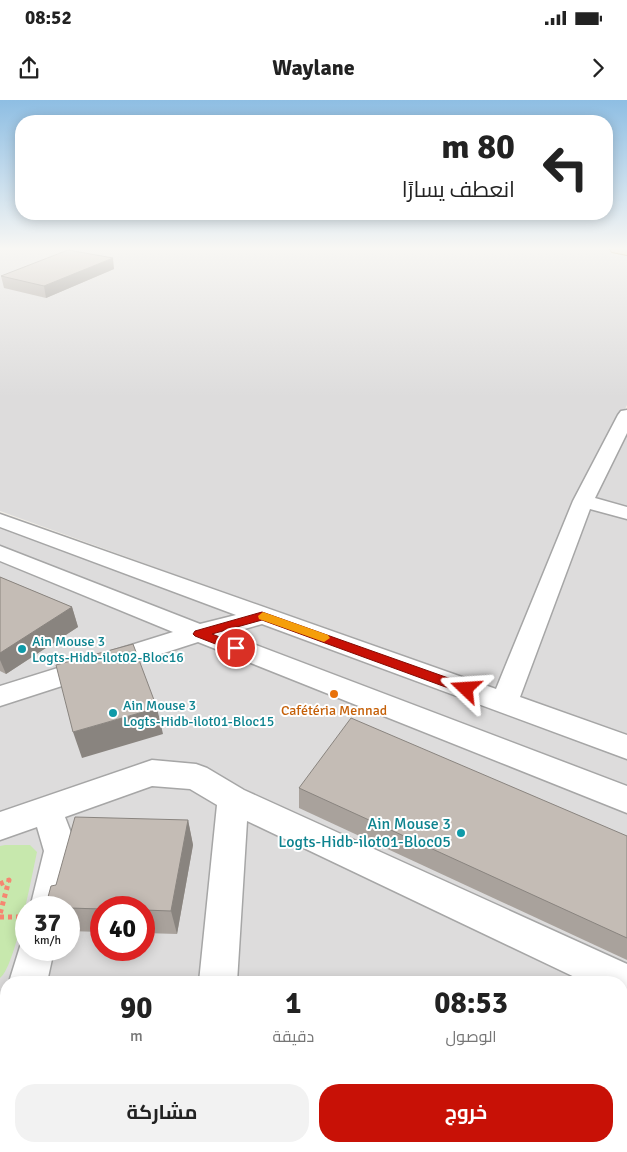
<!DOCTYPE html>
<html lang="ar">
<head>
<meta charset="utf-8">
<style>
	:root { --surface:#fff; --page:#f2f2f2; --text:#222; --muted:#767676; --accent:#c81106 }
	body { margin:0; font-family:Signika,Cairo,sans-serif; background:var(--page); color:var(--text); direction:rtl; height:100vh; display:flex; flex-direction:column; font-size:19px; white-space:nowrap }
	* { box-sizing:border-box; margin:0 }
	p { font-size:16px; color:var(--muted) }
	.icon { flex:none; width:28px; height:28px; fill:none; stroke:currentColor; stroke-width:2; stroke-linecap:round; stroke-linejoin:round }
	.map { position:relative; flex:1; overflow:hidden; direction:ltr }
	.sheet { position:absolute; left:0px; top:876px; width:628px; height:176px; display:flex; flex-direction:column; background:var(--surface); border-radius:20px 20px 0 0; box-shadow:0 2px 12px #0003; direction:rtl }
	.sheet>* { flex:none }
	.top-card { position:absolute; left:15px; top:15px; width:598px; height:105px; border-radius:20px; box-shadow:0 2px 12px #0003; direction:rtl; background:#fff; color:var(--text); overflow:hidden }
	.speed { position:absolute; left:15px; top:796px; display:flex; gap:10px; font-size:25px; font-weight:700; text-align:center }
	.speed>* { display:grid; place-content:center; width:65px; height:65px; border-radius:50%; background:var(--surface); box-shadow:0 2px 12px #0003; line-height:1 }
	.speed small { font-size:12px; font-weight:400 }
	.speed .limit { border:8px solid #d22; background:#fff; color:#111 }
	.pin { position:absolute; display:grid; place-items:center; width:42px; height:42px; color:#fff; margin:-21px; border:2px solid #fff; border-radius:50%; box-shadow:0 1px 5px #0007 }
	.me { position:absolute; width:55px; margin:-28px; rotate:290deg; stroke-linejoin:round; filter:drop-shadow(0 0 4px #0008) }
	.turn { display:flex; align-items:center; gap:18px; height:105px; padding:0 15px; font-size:22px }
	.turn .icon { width:65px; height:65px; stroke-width:2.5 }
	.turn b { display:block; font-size:35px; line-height:42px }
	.eta { display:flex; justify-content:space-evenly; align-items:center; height:85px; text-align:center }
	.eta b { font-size:30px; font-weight:700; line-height:35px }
	.button { display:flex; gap:10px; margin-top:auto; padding:10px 15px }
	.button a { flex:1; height:58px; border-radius:20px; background:var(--accent); color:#fff; font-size:20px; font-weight:700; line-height:58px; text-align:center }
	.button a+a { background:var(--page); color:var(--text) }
	.status { display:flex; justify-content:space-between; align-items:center; height:35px; padding:0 25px; background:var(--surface); direction:ltr }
	.status svg { height:14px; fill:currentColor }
	header { display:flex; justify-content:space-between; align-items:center; height:65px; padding:0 15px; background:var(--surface); font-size:22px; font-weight:700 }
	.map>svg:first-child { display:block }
</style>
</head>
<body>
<div class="status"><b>08:52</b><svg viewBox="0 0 49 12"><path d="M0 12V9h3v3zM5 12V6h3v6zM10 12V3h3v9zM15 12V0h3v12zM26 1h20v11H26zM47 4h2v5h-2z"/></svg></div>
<header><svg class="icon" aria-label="forward" viewBox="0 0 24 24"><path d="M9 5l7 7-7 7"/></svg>Waylane<svg class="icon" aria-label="share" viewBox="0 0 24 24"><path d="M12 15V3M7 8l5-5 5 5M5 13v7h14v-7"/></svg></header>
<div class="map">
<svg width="627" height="1052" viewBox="0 0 627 1052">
	<rect width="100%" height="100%" fill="#f0ede6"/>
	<!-- residential -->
	<g fill="#dddcdc" fill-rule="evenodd">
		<polygon points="0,149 602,149 627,153 627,305 577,400 500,592 0,411"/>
		<polygon points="627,326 627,410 589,400"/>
		<polygon points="588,406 627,416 627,638 514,598"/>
		<polygon points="0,426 242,517 205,527 0,447"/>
		<polygon points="0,460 179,534 0,591"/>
		<polygon points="257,522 627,657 627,688 220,532"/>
		<polygon points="193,540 627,711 627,872 201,670 0,719 0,602"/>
		<path d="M153,680l39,3 31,19 -15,180h-170l8,-32h23v-42l-11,-95zM101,808h43v42h-43z"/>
		<polygon points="241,711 604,882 229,882"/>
		<polygon points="40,719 52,753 37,807 26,808 26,848 17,882 6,882 6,909 0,919 0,733"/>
		<polygon points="621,891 627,894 627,1052 0,1052 0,949 6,948 6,1046 621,1046"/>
	</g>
	<!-- grass -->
	<path fill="#c7e8ad" d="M5,745h25l7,7c-5,23 -22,116 -37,126v-132z"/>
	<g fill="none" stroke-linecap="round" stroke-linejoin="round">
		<!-- minor casing -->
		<g stroke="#a6a6a6" stroke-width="3">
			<g id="minor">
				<polygon points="627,310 627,333 595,398 627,407 627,419 590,409 520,597 627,635 627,659 262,524 227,534 627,686 627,713 198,542 0,606 0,586 173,532 0,461 0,446 200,524 236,515 0,427 0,414 496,589 573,401 618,315 621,311"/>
				<polygon points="152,660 196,664 207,668 244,690 627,864 627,902 621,900 621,882 585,882 247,721 237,882 199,882 217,705 190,689 152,686 65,717 78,751 65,808 30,808 44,751 37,727 0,740 0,712"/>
				<polygon points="26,836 26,850 54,850 47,882 9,882 23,837"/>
				<polygon points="6,907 6,954 0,957 0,910"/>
			</g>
		</g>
		<!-- major casing -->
		<g stroke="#966e05" stroke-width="2">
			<polygon id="major" points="610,149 627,149 627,155 612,152"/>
		</g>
		<!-- path -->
		<g stroke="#f68671" stroke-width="5" stroke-dasharray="4 4" stroke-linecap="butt">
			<polyline points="0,784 9,780 0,814"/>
			<polyline points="0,817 22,817"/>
		</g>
		<!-- minor -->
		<use href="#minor" fill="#fff" fill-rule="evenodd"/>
		<!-- major -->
		<use href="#major" fill="#f9d8a1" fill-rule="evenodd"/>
	</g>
	<!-- wall -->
	<g fill="#a9a29c">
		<polygon points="114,169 46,198 4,188 1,176"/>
		<polygon points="0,477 72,507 78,527 6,574 0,571"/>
		<polygon points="299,688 627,736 627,860 299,708"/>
		<polygon points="188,720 193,745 177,834 144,833 144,808 101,808 101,832 69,831 69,808 56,785"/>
	</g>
	<!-- shaded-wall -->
	<g fill="#89847f">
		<polygon points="113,158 114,169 46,198 44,186"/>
		<polygon points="72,507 78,527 6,574 0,560 0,553"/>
		<polygon points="157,608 163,634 82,658 73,632"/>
		<polygon points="188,720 193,745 177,834 171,811"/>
		<polygon points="6,960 6,991 0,984 0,974"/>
		<polygon points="56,1046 76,1046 74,1052 54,1052"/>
	</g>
	<!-- building -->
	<g fill="#c4bcb5" stroke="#89847f">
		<polygon points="68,150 113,158 44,186 1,176"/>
		<polygon points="0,477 72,507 0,553"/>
		<polygon points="133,544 157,608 73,632 56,565"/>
		<polygon points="351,618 627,736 627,838 299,688"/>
		<polygon points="75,717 188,720 171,811 144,810 144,808 101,808 101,809 69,808 45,808 51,786 56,785"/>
		<polygon points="0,959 6,960 0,974"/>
		<polygon points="0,982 6,983 6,1046 56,1046 54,1052 0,1052"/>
	</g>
	<!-- sky -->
	<linearGradient id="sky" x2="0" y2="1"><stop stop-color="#8ebee3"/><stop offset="0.5" stop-color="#f8f7f4"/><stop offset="1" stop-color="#f8f7f4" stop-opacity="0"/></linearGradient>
	<rect width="627" height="297" fill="url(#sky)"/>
	<!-- route -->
	<polygon fill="#c81106" stroke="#820b04" points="262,512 471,586 473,589 471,593 462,593 262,520 212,534 240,545 242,548 236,552 195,536 193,534 195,531"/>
	<!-- slow -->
	<polygon fill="#f59e0b" points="263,512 328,535 330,538 324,542 259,519 258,516"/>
	<!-- markers -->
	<g fill="#0f9aa8" stroke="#fff" stroke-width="2">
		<circle cx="22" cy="549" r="5"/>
		<circle cx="113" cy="613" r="5"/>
		<circle cx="461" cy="733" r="5"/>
	</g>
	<circle fill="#e8710a" stroke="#fff" stroke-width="2" cx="334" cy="594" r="5"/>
	<g text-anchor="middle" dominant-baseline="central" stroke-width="4" stroke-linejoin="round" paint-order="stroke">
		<!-- culture labels -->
		<g font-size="14" fill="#0d838f" stroke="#fff" text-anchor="start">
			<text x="32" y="541">Ain Mouse 3<tspan x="32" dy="16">Logts-Hidb-ilot02-Bloc16</tspan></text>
			<text x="123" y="605">Ain Mouse 3<tspan x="123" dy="16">Logts-Hidb-ilot01-Bloc15</tspan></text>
		</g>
		<!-- food labels -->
		<g font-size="14" fill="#c56008" stroke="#fff">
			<text x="334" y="610">Cafétéria Mennad</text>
		</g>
		<!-- near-culture labels -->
		<g font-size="16" fill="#0d838f" stroke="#fff" text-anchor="end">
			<text x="451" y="724">Ain Mouse 3<tspan x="451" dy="18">Logts-Hidb-ilot01-Bloc05</tspan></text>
		</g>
	</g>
</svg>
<div class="speed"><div>37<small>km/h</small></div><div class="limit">40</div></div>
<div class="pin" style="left:236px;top:548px;background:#d93025"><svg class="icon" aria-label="arrive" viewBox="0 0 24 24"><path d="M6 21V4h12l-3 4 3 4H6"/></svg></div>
<svg class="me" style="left:466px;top:589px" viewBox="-20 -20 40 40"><path d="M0-17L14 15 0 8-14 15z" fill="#c81106" stroke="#fff" stroke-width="4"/></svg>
<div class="top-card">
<div class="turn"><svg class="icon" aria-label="left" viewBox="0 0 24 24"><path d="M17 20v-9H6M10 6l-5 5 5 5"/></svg><div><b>80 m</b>انعطف يسارًا</div></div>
</div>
<section class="sheet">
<div class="eta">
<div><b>08:53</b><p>الوصول</p></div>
<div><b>1</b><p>دقيقة</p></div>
<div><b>90</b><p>m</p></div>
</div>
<div class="button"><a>خروج</a><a>مشاركة</a></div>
</section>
</div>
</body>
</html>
